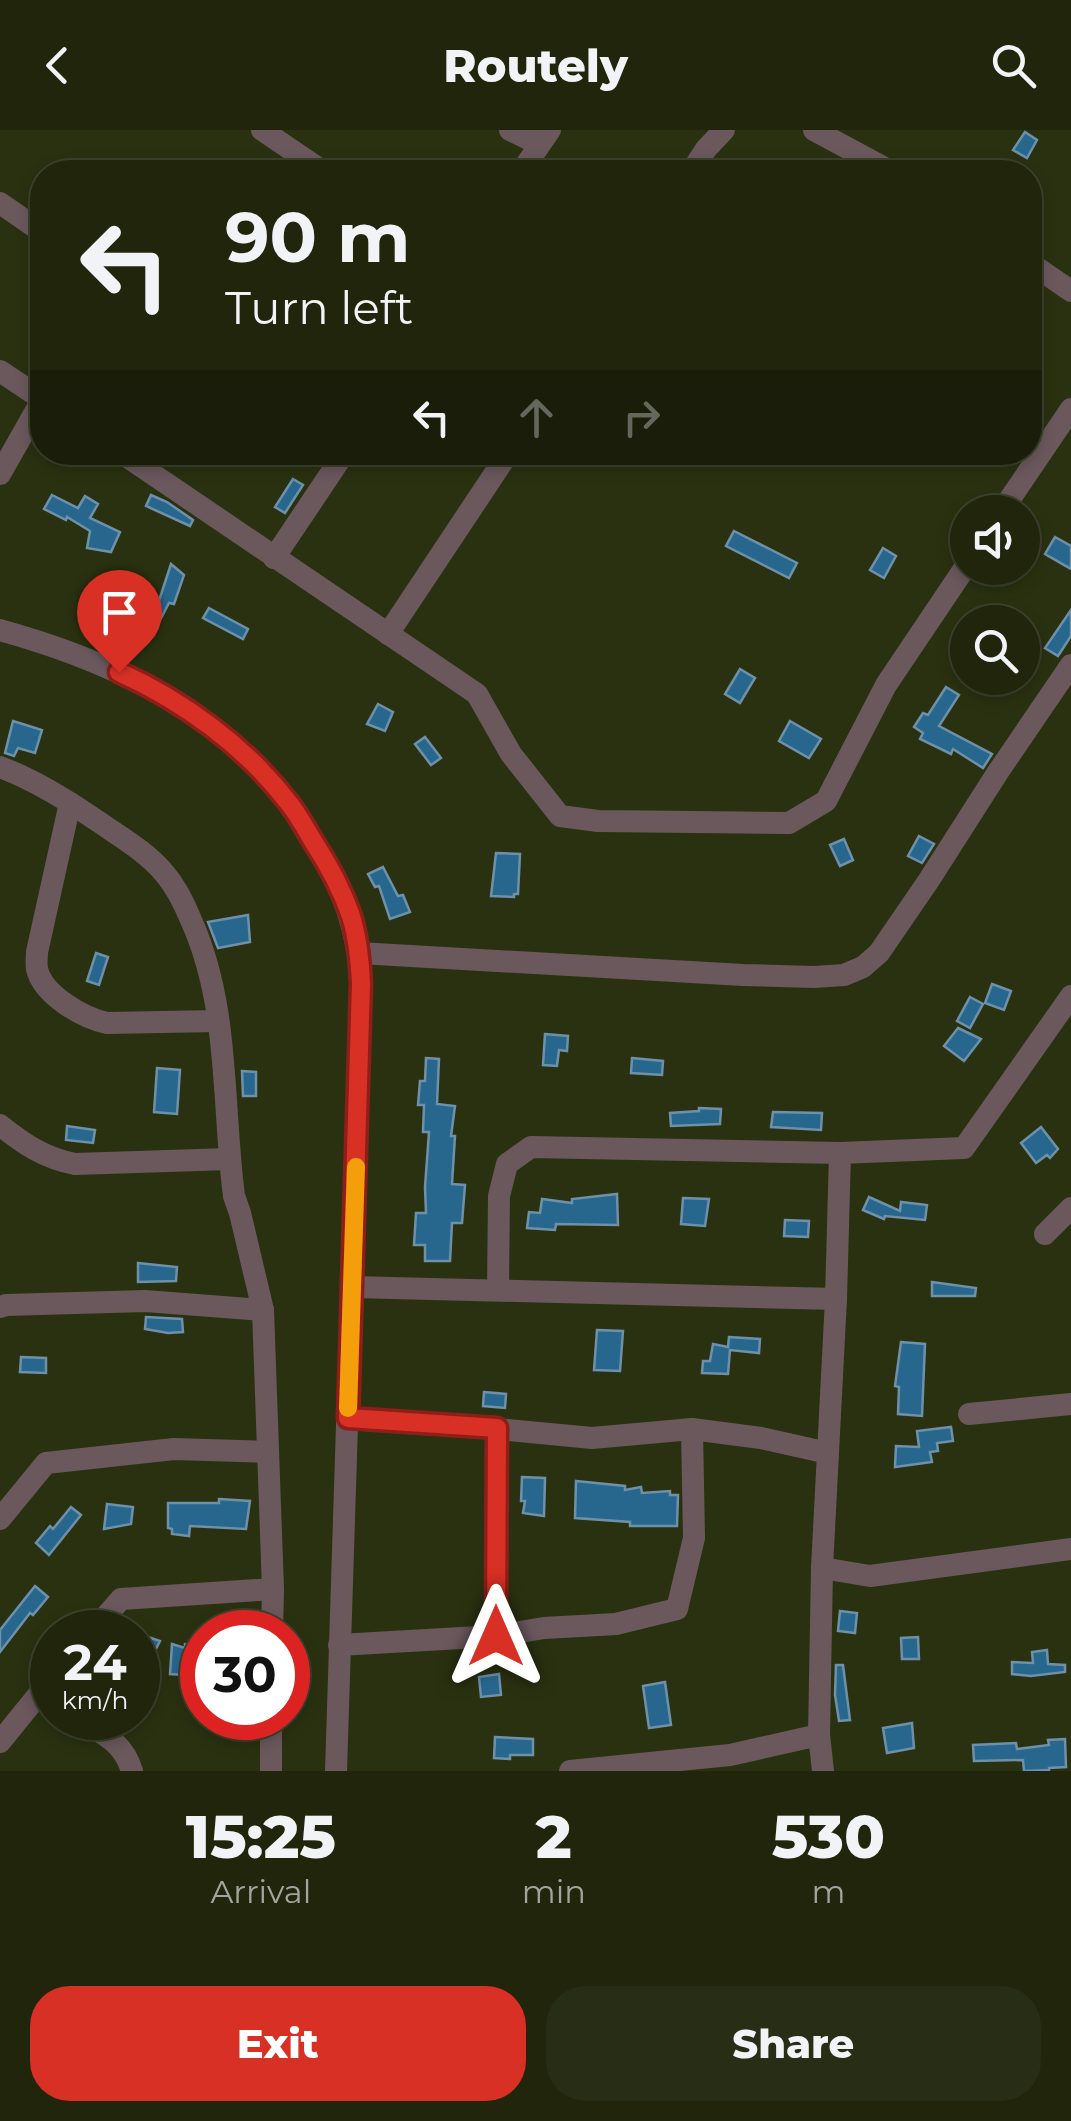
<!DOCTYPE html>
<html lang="en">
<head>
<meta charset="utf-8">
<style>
	:root { --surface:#20250c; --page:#282d15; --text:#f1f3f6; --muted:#a2a59d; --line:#3d422d; --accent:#d93025 }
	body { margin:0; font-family:Montserrat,sans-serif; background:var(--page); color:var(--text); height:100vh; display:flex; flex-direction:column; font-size:38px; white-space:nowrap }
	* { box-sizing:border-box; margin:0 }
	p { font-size:32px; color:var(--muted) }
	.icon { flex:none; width:55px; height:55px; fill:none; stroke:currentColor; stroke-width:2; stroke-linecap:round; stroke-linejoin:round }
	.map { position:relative; height:1641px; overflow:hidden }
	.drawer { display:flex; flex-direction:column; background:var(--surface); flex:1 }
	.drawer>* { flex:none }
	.guide { position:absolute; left:30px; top:30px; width:1012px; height:305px; border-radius:40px; box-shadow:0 5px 15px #0003,0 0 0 2px var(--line); background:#20250c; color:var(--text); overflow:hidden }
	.fabs { position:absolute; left:950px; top:365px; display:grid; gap:20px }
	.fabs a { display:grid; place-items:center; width:90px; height:90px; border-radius:50%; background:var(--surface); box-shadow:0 5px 15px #0003,0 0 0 2px var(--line); font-size:50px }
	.speed { position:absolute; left:30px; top:1480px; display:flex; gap:20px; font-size:50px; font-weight:700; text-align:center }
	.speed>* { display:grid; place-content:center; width:130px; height:130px; border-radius:50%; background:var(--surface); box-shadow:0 5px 15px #0003,0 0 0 2px var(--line); line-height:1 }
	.speed small { font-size:25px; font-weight:400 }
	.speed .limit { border:15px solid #d22; background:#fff; color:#111 }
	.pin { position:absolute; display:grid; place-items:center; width:85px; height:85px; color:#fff; margin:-102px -42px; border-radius:50% 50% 50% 0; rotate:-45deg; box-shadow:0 0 10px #0007 }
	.pin .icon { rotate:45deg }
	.me { position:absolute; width:110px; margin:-55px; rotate:0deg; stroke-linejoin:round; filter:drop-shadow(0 0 8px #0008) }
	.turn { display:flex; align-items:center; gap:35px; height:210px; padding:0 30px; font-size:45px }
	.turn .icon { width:130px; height:130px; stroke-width:2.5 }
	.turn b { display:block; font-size:70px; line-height:85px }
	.lanes { display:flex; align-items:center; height:95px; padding:0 30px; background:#0003; justify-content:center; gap:50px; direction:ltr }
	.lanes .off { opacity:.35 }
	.eta { display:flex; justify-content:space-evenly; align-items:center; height:170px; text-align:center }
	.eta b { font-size:60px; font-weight:800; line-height:70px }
	.button { display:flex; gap:20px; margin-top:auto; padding:20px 30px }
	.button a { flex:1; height:115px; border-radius:40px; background:var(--accent); color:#fff; font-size:40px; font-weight:800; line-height:115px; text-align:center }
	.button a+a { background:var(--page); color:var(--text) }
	header { display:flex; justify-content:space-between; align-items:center; height:130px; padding:0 30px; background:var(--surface); font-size:45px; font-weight:800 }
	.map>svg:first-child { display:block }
</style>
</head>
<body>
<header><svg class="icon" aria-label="back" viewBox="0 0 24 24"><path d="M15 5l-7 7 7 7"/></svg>Routely<svg class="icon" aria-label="search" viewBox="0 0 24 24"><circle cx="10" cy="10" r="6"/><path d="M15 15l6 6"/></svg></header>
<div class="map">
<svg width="1071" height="1641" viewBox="0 0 1071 1641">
	<rect width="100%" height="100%" fill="#2a3110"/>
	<!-- building -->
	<g fill="#27678e" stroke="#6e90a8" stroke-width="2.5">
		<polygon points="1025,2 1037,10 1027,28 1013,20"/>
		<polygon points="293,349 303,355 285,383 275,377"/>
		<polygon points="52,365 78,378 85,366 98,374 90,388 120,402 111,422 87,418 90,401 67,387 66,390 44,379"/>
		<polygon points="151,365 167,372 193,390 190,396 146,376"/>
		<polygon points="734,401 797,433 789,448 726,416"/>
		<polygon points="1055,407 1071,416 1071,439 1045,424"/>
		<polygon points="883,418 896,426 884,448 870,440"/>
		<polygon points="171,434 184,445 174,474 169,473 158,494 152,492"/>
		<polygon points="209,478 248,499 243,509 203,488"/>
		<polygon points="1071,480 1071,506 1058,526 1045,518"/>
		<polygon points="740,539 755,548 740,573 725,564"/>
		<polygon points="946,557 959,565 939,596 992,624 983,638 953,619 951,624 920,609 923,603 914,597 923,583 928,585"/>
		<polygon points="378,574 393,582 385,601 367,594"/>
		<polygon points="13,591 42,600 35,623 18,618 14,626 5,623"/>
		<polygon points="790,591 821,609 809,628 779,611"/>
		<polygon points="425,607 441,628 431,635 415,614"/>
		<polygon points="919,706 934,714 922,733 908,726"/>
		<polygon points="844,709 853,730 840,736 830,715"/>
		<polygon points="496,723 520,724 518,764 514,764 514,767 491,766"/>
		<polygon points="383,737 398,766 403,765 410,782 390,789 379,756 375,757 368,744"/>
		<polygon points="248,785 250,812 218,818 208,792"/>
		<polygon points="96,823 108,827 99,855 87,851"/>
		<polygon points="992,854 1011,861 1004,880 985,873"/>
		<polygon points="970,867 983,874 970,898 957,891"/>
		<polygon points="958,898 981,909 964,931 944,916"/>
		<polygon points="545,904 568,906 567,921 559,920 557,936 543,935"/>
		<polygon points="426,928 439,929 437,974 455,976 451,1006 455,1006 452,1054 465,1055 462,1093 452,1093 450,1131 425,1131 425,1115 414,1115 416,1083 426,1083 425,1057 429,1002 423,1002 424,975 418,975 420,951 425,951"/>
		<polygon points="632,928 663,931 662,945 631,943"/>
		<polygon points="157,938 180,940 177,984 154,982"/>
		<polygon points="242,941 256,942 256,966 243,966"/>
		<polygon points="699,978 721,979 720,994 671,996 670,983 699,981"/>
		<polygon points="773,982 822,983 821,1000 771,997"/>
		<polygon points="67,996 95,1000 93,1013 66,1010"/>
		<polygon points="1041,997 1058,1019 1050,1028 1047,1025 1036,1033 1021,1013"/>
		<polygon points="617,1064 618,1095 556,1094 555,1100 527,1098 529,1082 540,1083 542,1069 572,1073 572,1069"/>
		<polygon points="869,1067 900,1081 901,1072 927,1075 925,1090 885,1086 884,1089 863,1080"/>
		<polygon points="683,1068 709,1069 705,1096 681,1094"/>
		<polygon points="785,1090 809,1091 808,1107 784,1106"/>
		<polygon points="138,1133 177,1137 176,1151 138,1152"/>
		<polygon points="932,1152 976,1158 975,1166 932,1166"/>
		<polygon points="146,1187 182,1189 183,1202 168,1203 145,1199"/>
		<polygon points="597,1200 623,1201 620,1241 594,1240"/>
		<polygon points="729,1207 760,1209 759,1223 730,1220 728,1244 702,1243 703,1231 710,1231 713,1214 728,1217"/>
		<polygon points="901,1212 925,1214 922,1286 898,1284 899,1257 895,1256"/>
		<polygon points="21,1227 46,1228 46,1243 20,1242"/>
		<polygon points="484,1262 506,1264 505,1278 483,1276"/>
		<polygon points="951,1297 953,1311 937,1313 938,1321 930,1322 932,1332 895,1337 896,1316 919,1317 917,1301"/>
		<polygon points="522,1347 545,1348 544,1386 523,1383 525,1371 521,1371"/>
		<polygon points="576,1351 625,1356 625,1360 641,1357 642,1363 670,1361 670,1365 678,1365 677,1396 630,1396 630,1392 575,1388"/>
		<polygon points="219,1369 250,1371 246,1399 190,1396 189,1406 172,1404 172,1399 168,1398 168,1373 219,1373"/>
		<polygon points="107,1374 133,1377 131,1394 104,1399"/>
		<polygon points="71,1377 81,1385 49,1425 36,1413 50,1396 53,1399"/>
		<polygon points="35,1456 48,1467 33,1485 30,1483 0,1522 0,1500"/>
		<polygon points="840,1481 857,1483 855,1503 838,1501"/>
		<polygon points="148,1507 160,1511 138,1555 138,1529"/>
		<polygon points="918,1507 919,1529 902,1529 901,1508"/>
		<polygon points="172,1514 185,1518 185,1514 200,1515 198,1546 170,1544"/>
		<polygon points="1047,1520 1048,1534 1065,1535 1065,1542 1031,1546 1012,1544 1012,1532 1033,1533 1032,1522"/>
		<polygon points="836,1535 843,1535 850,1590 839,1591 835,1565"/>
		<polygon points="499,1544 501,1565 481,1567 479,1547"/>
		<polygon points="665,1552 671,1595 649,1598 643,1556"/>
		<polygon points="912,1593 914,1618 887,1623 883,1598"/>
		<polygon points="495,1607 533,1609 533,1625 510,1625 510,1629 494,1628"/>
		<polygon points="1065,1609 1066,1637 1049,1638 1049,1640 1024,1641 1023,1630 974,1631 973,1615 1016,1613 1017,1619 1049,1615 1048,1610"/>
	</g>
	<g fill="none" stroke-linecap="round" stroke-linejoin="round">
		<!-- minor -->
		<g stroke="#6a585d" stroke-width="22">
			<polyline points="262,0 324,42"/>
			<polyline points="510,0 539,14"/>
			<polyline points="814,0 892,42"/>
			<polyline points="521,42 550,0"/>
			<polyline points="691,42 706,19 724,0"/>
			<polyline points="0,73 42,102"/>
			<polyline points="1030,133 1071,161"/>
			<polyline points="0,241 42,269"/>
			<polyline points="120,322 477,564 511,624 560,686 598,691 789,693 826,671 886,555 968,433"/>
			<polyline points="0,344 42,270"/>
			<polyline points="1001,382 1071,279"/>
			<polyline points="274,428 341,328 342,322"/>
			<path d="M0,500c109,30 219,81 290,173 9,12 16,26 24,39 29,47 44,88 47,143l-25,786"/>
			<polyline points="388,504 509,322"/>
			<path d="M0,637c35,13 68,34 99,55 23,16 48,30 66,52 12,14 19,29 26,46 39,86 31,184 43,276l6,17 23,97 10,279 -1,43"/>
			<path d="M70,673l-33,149c0,5 -1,11 0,17 6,26 46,49 70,54l110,-2"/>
			<polyline points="359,823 743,845 814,847 844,845 863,837 879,823 929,750 998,642 1071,535"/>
			<path d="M0,995c24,19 44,33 75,39l154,-5"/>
			<polyline points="1045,1104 1071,1078"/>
			<polyline points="353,1157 836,1169 840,1023"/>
			<polyline points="498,1160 499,1066 507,1034 531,1017 840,1023 964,1018 1071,866"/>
			<polyline points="0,1177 6,1175 145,1171 263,1180"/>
			<polyline points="969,1284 1071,1274"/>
			<polyline points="348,1289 497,1299 592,1308 692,1299 761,1308 828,1323"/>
			<polyline points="0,1389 46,1333 174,1319 268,1322"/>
			<polyline points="822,1438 870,1446 1071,1419"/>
			<polyline points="92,1502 121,1469 273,1459"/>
			<polyline points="496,1506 497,1299"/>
			<polyline points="339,1515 496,1506 544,1498 616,1494 677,1479 694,1408 692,1299"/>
			<path d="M77,1588c24,15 46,23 55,53"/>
			<polyline points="271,1588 271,1641"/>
			<polyline points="0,1612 52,1548"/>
			<polyline points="570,1641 730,1625 819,1605"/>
			<polyline points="823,1641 819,1605 822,1438 836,1169"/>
		</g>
	</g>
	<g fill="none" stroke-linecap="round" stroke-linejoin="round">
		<!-- route casing -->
		<g stroke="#8d1f18" stroke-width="25">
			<path id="route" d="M119,542c64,29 126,74 169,130 10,12 17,26 25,39 15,23 29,49 38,75 7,23 9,45 10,68l-13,434 149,10 -1,208"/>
		</g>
		<!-- route -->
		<use href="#route" stroke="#d93025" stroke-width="18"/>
		<!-- slow -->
		<polyline stroke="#f59e0b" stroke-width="18" points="348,1278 356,1037"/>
	</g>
</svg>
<div class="fabs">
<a><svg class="icon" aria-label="sound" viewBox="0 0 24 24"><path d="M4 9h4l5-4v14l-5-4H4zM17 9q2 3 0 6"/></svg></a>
<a><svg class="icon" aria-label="search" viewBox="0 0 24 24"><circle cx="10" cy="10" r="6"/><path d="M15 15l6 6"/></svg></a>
</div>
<div class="speed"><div>24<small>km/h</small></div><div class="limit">30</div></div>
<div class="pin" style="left:119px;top:542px;background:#d93025"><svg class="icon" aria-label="arrive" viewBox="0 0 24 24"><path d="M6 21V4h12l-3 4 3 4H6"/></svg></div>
<svg class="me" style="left:496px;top:1506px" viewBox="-20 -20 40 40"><path d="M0-17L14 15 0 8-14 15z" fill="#d93025" stroke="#fff" stroke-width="4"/></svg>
<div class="guide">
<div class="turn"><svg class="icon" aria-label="left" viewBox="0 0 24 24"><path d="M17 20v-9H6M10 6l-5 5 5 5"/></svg><div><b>90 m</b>Turn left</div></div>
<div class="lanes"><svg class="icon" aria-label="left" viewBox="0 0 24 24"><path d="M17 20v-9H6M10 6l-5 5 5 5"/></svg><svg class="icon off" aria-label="ahead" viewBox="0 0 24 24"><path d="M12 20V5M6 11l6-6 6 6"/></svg><svg class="icon off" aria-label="right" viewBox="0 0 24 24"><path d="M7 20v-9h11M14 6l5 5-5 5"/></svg></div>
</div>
</div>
<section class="drawer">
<div class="eta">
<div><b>15:25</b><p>Arrival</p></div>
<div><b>2</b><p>min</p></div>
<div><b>530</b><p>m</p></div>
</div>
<div class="button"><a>Exit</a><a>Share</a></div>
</section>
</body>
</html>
